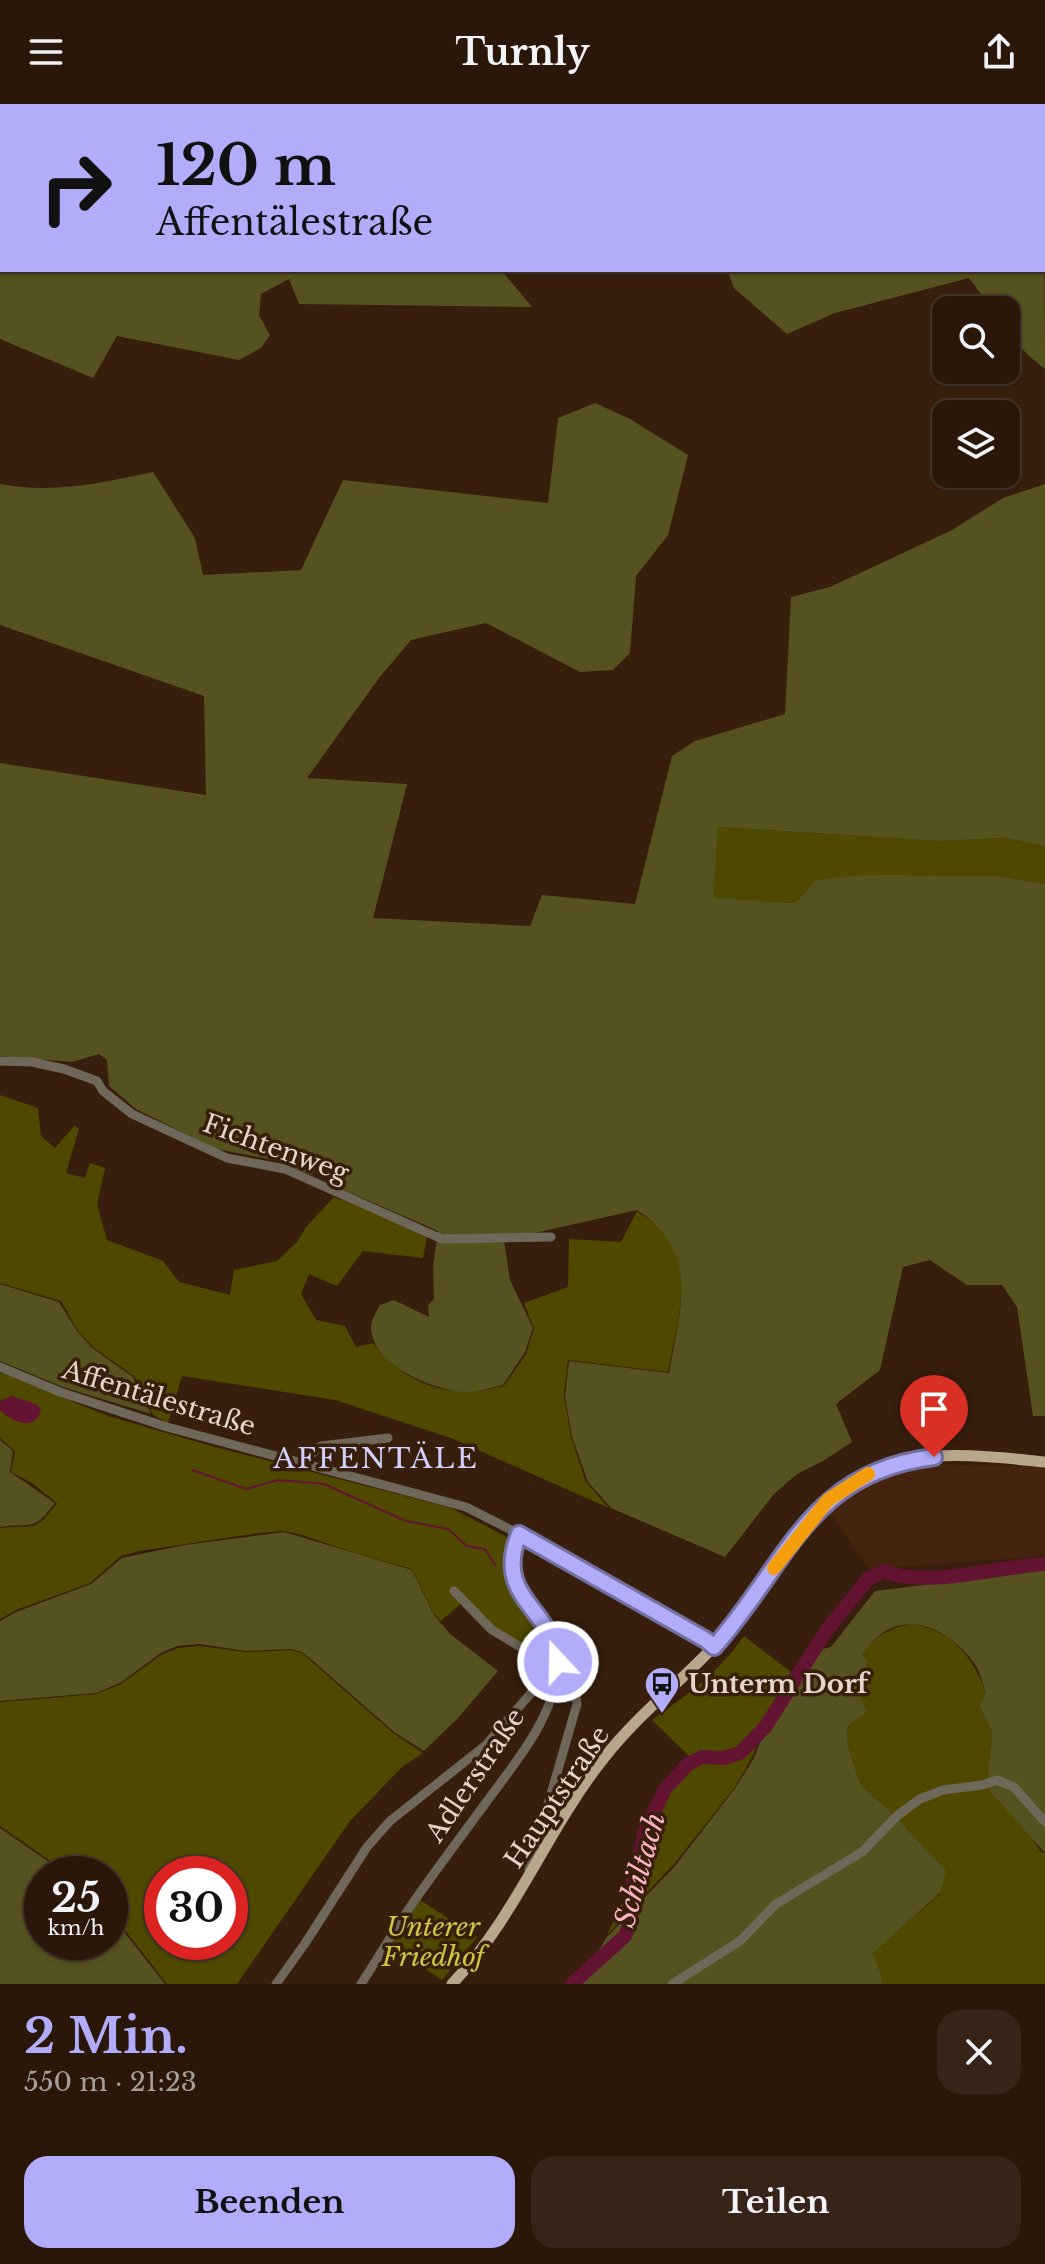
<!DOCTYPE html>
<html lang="de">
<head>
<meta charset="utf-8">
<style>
	:root { --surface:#2a170a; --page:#362418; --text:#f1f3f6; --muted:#a59f9c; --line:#46362b; --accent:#b1adfa }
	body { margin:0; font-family:"Libre Baskerville",serif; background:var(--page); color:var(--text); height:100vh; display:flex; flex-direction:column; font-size:30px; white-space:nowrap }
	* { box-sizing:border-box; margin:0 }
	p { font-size:26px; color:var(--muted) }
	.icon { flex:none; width:44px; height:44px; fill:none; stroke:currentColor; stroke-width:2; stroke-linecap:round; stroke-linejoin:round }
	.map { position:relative; height:1880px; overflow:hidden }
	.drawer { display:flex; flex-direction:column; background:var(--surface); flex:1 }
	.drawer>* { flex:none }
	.banner { position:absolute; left:0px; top:0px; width:1046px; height:168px; box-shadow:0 2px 6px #0004,0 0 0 2px var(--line); background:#b1adfa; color:#111; overflow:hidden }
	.tools { position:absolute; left:932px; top:192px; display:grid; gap:16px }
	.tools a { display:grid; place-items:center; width:88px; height:88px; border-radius:16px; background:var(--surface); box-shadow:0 2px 6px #0004,0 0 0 2px var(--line); font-size:40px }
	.speed { position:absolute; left:24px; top:1752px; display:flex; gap:16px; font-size:40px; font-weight:700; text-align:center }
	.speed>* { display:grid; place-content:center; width:104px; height:104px; border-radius:50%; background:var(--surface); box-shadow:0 2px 6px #0004,0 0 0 2px var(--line); line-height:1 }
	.speed small { font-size:20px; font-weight:400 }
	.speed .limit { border:12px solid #d22; background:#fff; color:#111 }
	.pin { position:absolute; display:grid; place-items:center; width:68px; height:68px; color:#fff; margin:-82px -34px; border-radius:50% 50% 50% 0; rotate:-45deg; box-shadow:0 0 8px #0007 }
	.pin .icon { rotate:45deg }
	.me { position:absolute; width:88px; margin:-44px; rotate:339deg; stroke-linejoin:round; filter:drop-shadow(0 0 6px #0008) }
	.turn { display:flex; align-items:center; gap:28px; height:168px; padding:0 24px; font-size:36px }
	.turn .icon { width:104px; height:104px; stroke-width:2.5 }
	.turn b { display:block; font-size:56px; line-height:68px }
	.round { display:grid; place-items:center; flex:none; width:84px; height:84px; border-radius:24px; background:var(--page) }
	.summary { display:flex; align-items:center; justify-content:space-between; height:136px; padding:0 24px }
	h1 { font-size:48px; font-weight:700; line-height:60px; color:var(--accent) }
	.button { display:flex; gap:16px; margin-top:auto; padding:16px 24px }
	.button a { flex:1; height:92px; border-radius:24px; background:var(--accent); color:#111; font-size:32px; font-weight:700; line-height:92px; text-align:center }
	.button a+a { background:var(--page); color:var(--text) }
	header { display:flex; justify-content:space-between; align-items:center; height:104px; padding:0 24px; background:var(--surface); font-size:36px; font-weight:700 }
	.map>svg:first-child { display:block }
</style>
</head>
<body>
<header><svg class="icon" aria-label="menu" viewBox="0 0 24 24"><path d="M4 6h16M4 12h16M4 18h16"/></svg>Turnly<svg class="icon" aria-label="share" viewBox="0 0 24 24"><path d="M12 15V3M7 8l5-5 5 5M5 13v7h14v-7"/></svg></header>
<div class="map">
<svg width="1045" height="1880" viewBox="0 0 1045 1880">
	<rect width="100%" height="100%" fill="#381f0d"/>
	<!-- built -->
	<polygon fill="#44240e" points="937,1360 1045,1363 1045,1452 870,1465 828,1406 868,1378 912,1364"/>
	<!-- green -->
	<g fill="#4f4900" fill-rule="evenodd">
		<polygon points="718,723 938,737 1005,734 1045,742 1045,780 999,772 963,774 797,799 714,795"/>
		<path d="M0,991l38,13 3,28 14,12 19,-22 5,2 -13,45 19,5 5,-15 15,5 -8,36 10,36 56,21 16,21 51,13 4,-25 43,-9 20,-19 9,-15 28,-30 71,27 22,12 -4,22 -60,-7 -26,35 -28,-12 -8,20 15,26 29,6 11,21 17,-4c34,44 79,57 131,43l22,-32 8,-25 -10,-26 44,-16 1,-48 52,3 16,-31c10,7 22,14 29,24 28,39 10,95 2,137l-100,-12 -4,35 7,42 15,45 23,26 -158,-70 -116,-38 -153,-24 -14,47 -15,-8 -18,-38 -42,-30 -15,-16 -17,-30 -61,-18z"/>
		<path d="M0,1268l108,44 107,31 236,61 54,28 4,8 -2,19 5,23 33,46 9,21 -6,5 -6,-1 -54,-33 -23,-24 -24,21 -7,-7 -22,-45 -57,-16 -53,-18 -19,-4 -23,2 -121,18 -18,5 -31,27 -74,27 -16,9v-91c35,-5 32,8 57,-25l-25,-20 -21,-11 4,-21 -15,-13z"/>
		<path d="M912,1520c41,7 60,32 74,68l-7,14 13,26 -4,37 53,83 4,1v131h-164l2,-3 -11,-28 68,-59 -54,-87 -25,-21 -13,-40 -1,-19 20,-15 -8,-17 9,-36 -8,-4c16,-18 28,-27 52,-31z"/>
		<path d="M744,1532l47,36 -21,38 -18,47 -17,30 -61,77 -67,71c7,-16 15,-31 21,-47 14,-38 29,-105 68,-125l-44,-43c35,-25 67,-48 92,-84z"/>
		<path d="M199,1542l47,6 45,-2 11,3 91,80 30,20 -21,14 -52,54 -113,163h-70l-57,-73v-37h-41l-69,-48v-124l96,-8 25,-10 40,-29 17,-7zM230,1770v68h-68v-68z"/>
		<polygon points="420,1796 477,1833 442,1876 390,1842"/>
	</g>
	<!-- forest -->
	<g fill="#56521f">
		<polygon points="0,0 1024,0 1025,2 2,2 2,166 501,166 532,203 299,200 289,175 261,190 259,211 270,231 261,244 239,256 117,232 93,274 0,235"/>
		<path d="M1044,57l1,208c-20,-16 -39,-32 -39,-59h-13l-24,-32 -134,35 -48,21 -53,-46 -7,-18h317z"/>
		<path d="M595,299l35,16 58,36 -20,80 -32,41 -6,77 -17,17 -33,2 -94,-49 -75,17 -32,38 -72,100 100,6 -34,134 157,8 12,-31 93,9 37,-148 23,-15 90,-27 6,-117 39,-10 122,-57 51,-32 42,-14v362l-40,-8 -67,3 -220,-14 -4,71 82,5 19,-23 49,-5 135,1 46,8v532h-12l-16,-109 -15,-22h-35l-37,-25 -27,7 -23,103 -44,34 16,38 -29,19 -26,13 -23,20 -49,63 -114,-49 -23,-26 -16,-45 -7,-41 4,-35 100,12c11,-63 32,-122 -32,-163l-133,30 6,40 23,48 -8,24 -22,33c-16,4 -31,9 -48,6 -31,-6 -82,-27 -84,-63 0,-8 5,-16 9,-23l14,-5 35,17 -1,-12 6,-6 -1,-32 5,-36 -101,-44 7,-10 -25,-12 -8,10 -37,-15 -58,-11 -80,-40 -27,-23 -2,-26 -8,-6 -27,8 -72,-6v-293l206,32 -2,-99 -204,-71v-141c53,10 101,-1 153,-12l42,66 8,37 98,-5 42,-90 205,23 10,-85z"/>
		<polygon points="0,1180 59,1198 77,1227 92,1244 133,1273 151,1310 63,1283 0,1257"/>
		<path d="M0,1336l13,11 -3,21 45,31c-23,30 -22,19 -55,24z"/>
		<polygon points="284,1428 412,1466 434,1511 450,1530 498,1567 458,1614 424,1647 394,1628 312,1556 302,1548 291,1545 246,1547 199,1540 177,1542 161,1549 120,1579 96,1589 0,1597 0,1517 16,1508 91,1480 122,1454 185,1441"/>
		<path d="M1045,1466v283l-54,-61 -3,-23 4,-37 -13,-26 7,-14c-4,-9 -6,-21 -12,-29 -17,-24 -50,-47 -80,-36 -14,5 -24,17 -33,28l7,4 -9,35 8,18 -20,15 1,19 13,40 25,21 60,64 -6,22 -67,60 10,28 -2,3h-303l29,-47 68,-71 61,-79 18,-29 18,-47 23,-41 20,-19 16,-4 44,-56c57,-8 113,-12 170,-21z"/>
		<polygon points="0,1724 66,1770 42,1770 42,1838 110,1838 110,1810 165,1880 0,1880"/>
	</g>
	<!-- water -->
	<path fill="#651333" d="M11,1292l25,8 5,5c-4,23 -29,14 -41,1v-9z"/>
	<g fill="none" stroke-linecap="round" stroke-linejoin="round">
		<!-- stream -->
		<polyline stroke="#651333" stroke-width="2" points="192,1366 246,1385 278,1376 324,1380 406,1417 448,1425 467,1442 485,1445 495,1461"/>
		<!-- river -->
		<path stroke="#651333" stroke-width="14" d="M572,1880l53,-48 6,-15v-30l14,-60 20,-42 23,-25 14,-7 22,1 16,-5 26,-27 60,-95 42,-52 16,-8c43,18 115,-5 161,-7"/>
		<!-- minor -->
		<g stroke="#6f675a" stroke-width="9">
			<polyline points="1031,0 1032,2"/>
			<polyline points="1044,32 1045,34"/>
			<polyline points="0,957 32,958 64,965 97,977 103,987 132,1010 227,1054 285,1065 442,1135 551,1133"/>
			<polyline points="0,1263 60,1288 167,1323 466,1403 519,1430 706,1536 714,1543"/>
			<polyline points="307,1361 310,1351 321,1342 388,1334"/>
			<polyline points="454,1487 492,1526 542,1556 558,1558 568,1563 575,1574 577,1600 529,1766"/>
			<polyline points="276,1880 304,1841 367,1743 390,1717 486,1641 558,1558"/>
			<path d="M361,1880c19,-29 36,-59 56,-87 22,-31 45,-62 68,-93 28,-39 67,-83 72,-132 7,-60 -65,-69 -38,-138"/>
			<polyline points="672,1880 740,1837 776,1800 862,1748 898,1711 920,1695 943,1686 982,1681 997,1676 1014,1683 1045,1718"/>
		</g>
		<!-- major -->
		<path stroke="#b8a78d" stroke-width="11" d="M452,1880c64,-67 95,-155 152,-226 40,-51 94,-89 135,-139 45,-56 72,-124 144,-151 51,-20 109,-11 162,-6"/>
	</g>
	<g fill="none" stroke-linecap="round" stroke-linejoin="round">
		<!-- route casing -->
		<g stroke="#7370a2" stroke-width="20">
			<path id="route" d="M558,1558c-5,-55 -65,-63 -39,-128l187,106 8,7c74,-83 94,-175 220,-190"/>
		</g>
		<!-- route -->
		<use href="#route" stroke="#b1adfa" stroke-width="14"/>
		<!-- slow -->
		<polyline stroke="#f59e0b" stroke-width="14" points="774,1464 828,1396 868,1370"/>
	</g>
	<!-- icons -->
	<defs>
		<g id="bus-pin" transform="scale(1.8)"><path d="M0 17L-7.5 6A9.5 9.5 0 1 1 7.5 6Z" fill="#b1adfa" stroke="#381f0d"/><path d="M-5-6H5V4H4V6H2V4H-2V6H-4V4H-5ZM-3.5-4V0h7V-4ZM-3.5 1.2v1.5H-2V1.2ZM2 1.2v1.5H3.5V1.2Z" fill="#111"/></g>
	</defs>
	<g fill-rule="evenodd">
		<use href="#bus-pin" x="662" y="1580"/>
	</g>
	<g text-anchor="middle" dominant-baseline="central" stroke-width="7" stroke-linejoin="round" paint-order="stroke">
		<!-- street labels -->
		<g font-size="26" fill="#e6d5ca" stroke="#381f0d">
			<text transform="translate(276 1044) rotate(20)">Fichtenweg</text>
			<text transform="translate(159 1294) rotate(17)">Affentälestraße</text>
			<text transform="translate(475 1671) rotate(-56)">Adlerstraße</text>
			<text transform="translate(557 1693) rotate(-56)">Hauptstraße</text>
		</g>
		<!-- poi labels -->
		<g font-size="26" font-weight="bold" fill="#e6d5ca" stroke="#381f0d" text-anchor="start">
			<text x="688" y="1580">Unterm Dorf</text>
		</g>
		<!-- park labels -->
		<g font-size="26" font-style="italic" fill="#d0c644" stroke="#381f0d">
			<text x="433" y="1823">Unterer<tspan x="433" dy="30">Friedhof</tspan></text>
		</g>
		<!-- neighbourhood labels -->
		<g font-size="28" letter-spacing="2" fill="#d1d1fc" stroke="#381f0d">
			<text x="376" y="1354">AFFENTÄLE</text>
		</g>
		<!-- water labels -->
		<g font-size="28" font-style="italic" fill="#fdb3c6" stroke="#381f0d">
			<text transform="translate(640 1766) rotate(-74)">Schiltach</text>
		</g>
	</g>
</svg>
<div class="tools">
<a><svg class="icon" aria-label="search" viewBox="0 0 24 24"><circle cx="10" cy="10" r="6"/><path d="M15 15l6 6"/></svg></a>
<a><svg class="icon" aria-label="layers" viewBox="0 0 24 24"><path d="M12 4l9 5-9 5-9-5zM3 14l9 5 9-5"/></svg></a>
</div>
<div class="speed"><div>25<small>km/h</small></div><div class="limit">30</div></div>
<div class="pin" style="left:934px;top:1353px;background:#d93025"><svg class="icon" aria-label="arrive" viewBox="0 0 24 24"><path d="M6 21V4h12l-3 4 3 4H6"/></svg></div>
<svg class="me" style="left:558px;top:1558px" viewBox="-20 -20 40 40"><circle r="17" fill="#b1adfa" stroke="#fff" stroke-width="3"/><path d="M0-11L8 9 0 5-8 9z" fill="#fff"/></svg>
<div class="banner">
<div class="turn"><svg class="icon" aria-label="right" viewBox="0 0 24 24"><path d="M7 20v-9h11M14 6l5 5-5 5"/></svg><div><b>120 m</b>Affentälestraße</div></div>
</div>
</div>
<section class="drawer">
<div class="summary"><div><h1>2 Min.</h1><p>550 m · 21:23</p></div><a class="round"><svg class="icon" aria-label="close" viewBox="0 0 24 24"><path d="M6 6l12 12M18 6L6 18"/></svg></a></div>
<div class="button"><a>Beenden</a><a>Teilen</a></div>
</section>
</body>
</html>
